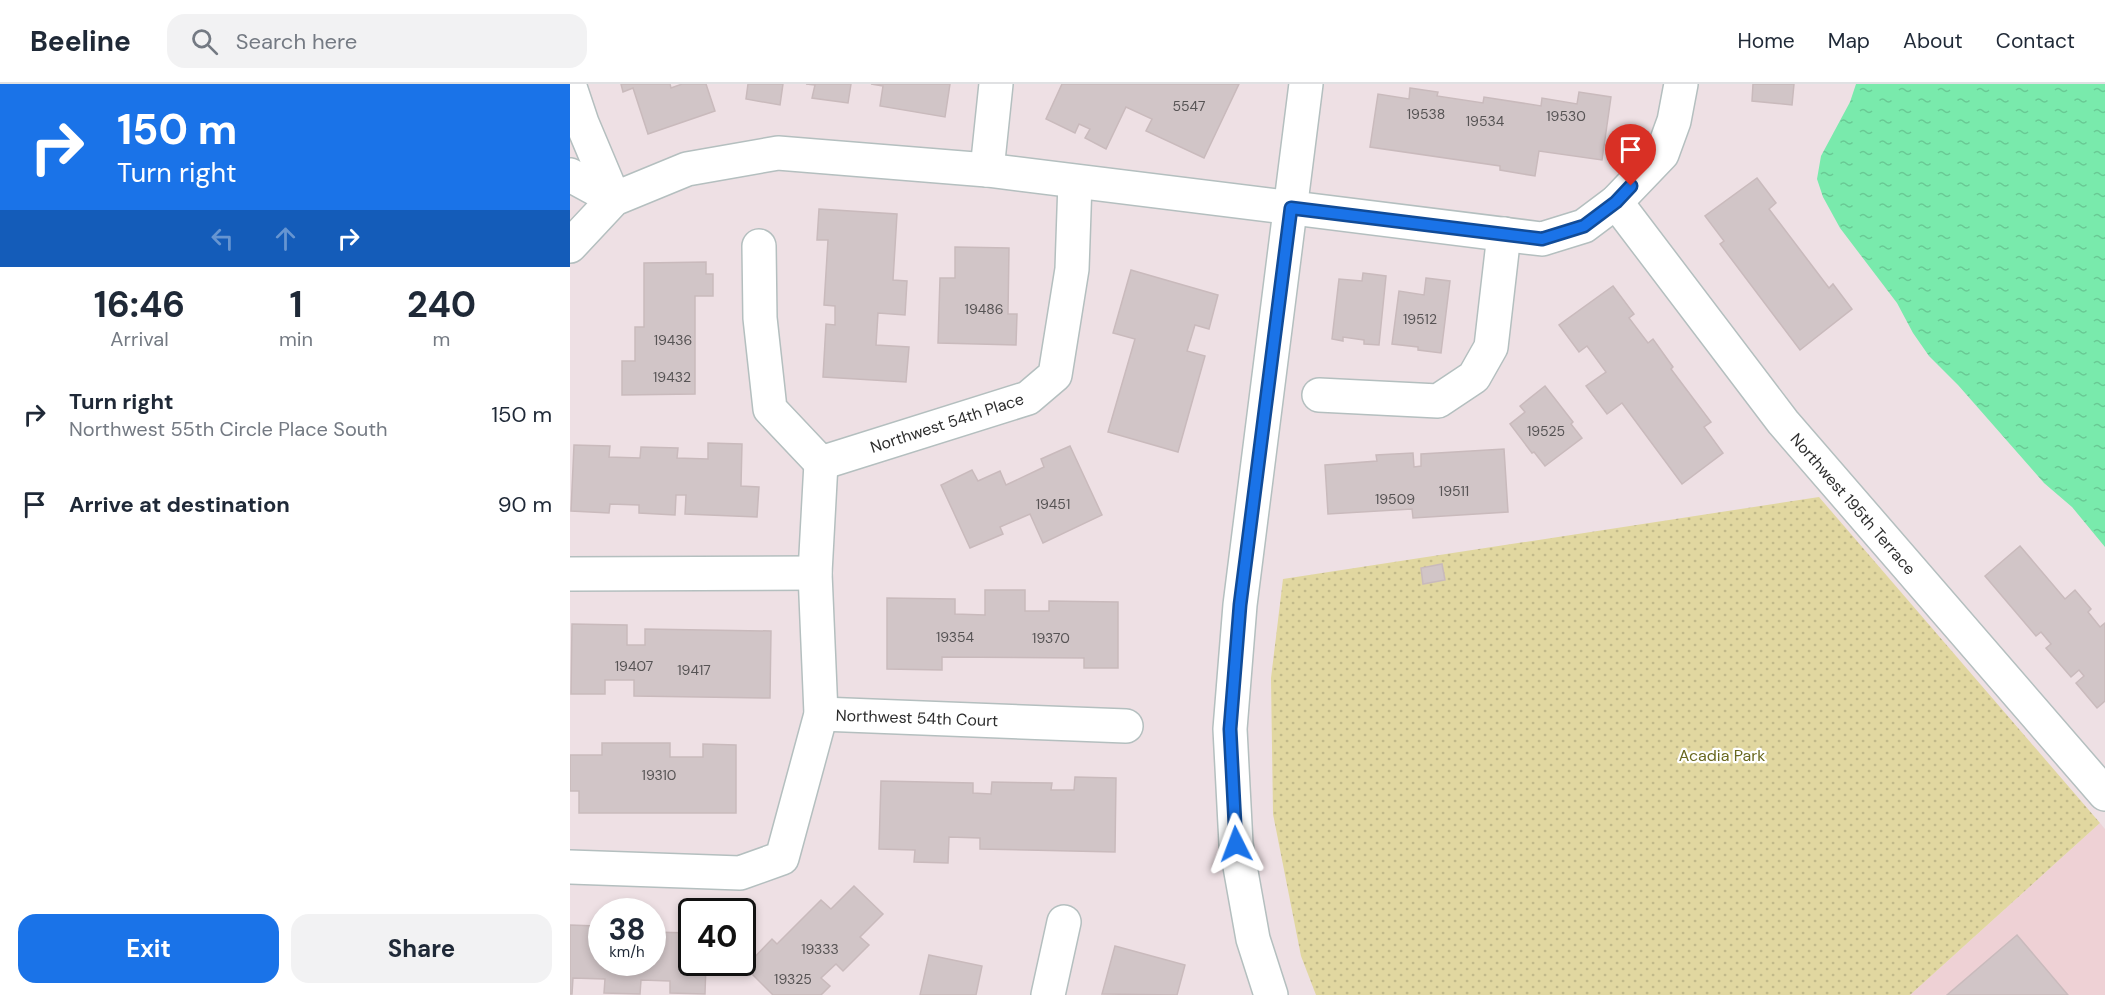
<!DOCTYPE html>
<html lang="en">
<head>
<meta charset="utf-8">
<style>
	:root { --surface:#fff; --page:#f2f2f3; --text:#1f2937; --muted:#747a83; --line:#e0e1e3; --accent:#1a73e8 }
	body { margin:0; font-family:"DM Sans",sans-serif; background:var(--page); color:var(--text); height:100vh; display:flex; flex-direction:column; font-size:22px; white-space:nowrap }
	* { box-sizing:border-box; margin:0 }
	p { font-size:20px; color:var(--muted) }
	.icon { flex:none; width:33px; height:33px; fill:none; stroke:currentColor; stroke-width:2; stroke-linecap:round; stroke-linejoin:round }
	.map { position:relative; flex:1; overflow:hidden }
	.side { display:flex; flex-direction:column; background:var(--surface); width:570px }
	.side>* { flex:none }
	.top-card { background:#1a73e8; color:#fff; overflow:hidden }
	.speed { position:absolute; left:18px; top:814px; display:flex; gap:12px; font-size:30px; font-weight:700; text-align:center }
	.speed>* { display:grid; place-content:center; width:78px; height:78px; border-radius:50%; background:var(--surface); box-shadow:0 3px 9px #0003; line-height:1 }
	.speed small { font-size:15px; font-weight:400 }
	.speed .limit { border:3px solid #111; border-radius:9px; background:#fff; color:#111 }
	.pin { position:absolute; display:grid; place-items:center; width:51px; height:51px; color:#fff; margin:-62px -26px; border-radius:50% 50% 50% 0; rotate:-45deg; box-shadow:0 0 6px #0007 }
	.pin .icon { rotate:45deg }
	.me { position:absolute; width:66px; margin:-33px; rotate:357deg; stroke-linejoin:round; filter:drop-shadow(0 0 4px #0008) }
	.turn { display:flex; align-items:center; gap:21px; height:126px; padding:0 18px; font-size:27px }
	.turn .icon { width:78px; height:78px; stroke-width:2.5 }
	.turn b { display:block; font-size:42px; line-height:51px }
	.lanes { display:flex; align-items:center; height:57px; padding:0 18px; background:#0003; justify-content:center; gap:30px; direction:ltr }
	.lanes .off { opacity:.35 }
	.eta { display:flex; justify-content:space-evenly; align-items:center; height:102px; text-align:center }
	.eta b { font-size:36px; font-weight:700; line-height:42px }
	.button { display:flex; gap:12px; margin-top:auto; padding:12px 18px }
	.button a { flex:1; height:69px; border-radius:18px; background:var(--accent); color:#fff; font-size:24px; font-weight:700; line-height:69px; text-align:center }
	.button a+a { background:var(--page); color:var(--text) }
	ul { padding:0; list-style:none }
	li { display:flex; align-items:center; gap:18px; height:90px; padding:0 18px }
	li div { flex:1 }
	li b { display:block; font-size:22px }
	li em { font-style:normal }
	header { display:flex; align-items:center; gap:36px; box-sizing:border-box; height:84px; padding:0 30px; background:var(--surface); border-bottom:2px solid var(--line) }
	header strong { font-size:28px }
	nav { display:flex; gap:33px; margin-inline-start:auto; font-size:21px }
	.search { width:420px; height:54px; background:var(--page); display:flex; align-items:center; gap:15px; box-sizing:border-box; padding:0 21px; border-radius:18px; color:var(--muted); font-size:22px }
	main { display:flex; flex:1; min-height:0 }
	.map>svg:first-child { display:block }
</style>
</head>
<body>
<header>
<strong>Beeline</strong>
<div class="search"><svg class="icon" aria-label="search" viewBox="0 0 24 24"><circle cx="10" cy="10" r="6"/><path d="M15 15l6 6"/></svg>Search here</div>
<nav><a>Home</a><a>Map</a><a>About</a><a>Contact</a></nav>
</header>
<main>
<section class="side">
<div class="top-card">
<div class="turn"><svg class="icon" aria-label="right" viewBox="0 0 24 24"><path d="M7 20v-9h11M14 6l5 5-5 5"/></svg><div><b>150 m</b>Turn right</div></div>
<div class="lanes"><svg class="icon off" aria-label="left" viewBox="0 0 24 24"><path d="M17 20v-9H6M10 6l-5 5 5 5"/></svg><svg class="icon off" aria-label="ahead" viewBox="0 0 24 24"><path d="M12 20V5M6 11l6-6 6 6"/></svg><svg class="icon" aria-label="right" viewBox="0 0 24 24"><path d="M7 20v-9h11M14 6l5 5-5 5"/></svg></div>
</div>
<div class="eta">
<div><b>16:46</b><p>Arrival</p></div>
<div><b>1</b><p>min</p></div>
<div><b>240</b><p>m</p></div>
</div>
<ul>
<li><svg class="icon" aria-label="right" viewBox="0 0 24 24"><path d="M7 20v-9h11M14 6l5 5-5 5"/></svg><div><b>Turn right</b><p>Northwest 55th Circle Place South</p></div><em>150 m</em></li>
<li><svg class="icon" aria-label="arrive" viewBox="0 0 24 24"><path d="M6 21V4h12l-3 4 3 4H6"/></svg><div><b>Arrive at destination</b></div><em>90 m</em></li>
</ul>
<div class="button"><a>Exit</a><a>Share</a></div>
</section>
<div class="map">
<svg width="1535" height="911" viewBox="0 0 1535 911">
	<defs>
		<pattern id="green-dots" width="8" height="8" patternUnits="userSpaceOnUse" patternTransform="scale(1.5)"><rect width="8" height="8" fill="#e1d7a0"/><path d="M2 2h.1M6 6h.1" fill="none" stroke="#c1b98a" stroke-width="1.8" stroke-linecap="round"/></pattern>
		<pattern id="water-ripples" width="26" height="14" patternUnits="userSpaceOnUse" patternTransform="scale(1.5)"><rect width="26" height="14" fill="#79eaac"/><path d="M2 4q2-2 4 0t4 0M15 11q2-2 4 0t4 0" fill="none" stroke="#69c994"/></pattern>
	</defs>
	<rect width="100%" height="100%" fill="#eee0e4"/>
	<!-- education -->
	<polygon fill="#eed1d5" points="1530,739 1535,745 1535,911 1340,911"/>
	<!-- green -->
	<polygon fill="url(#green-dots)" points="1249,413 1530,739 1340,911 746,911 731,872 703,730 701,594 713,495"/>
	<!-- water -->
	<polygon fill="url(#water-ripples)" points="1286,0 1535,0 1535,463 1502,423 1474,399 1388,301 1359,272 1343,249 1327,219 1270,144 1253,113 1247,95 1251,72 1280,18"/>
	<!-- building -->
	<g fill="#d1c5c7" stroke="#c9babc" stroke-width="1.5">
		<polygon points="51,0 100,0 101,4 112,0 136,0 145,27 78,50 63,4 53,8"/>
		<polygon points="178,0 213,0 210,21 176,15"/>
		<polygon points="236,0 281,0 278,19 242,14 245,1"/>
		<polygon points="301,0 380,0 375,33 310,22 313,2"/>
		<polygon points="492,0 669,0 634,74 576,47 582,35 556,23 536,65 515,54 520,45 509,40 505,49 476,35"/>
		<polygon points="1183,0 1224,0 1222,21 1182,17"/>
		<polygon points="840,4 868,8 867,12 913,19 914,13 971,22 972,14 1007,20 1009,8 1041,13 1032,76 969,67 965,92 930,86 930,82 800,63 808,10 839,15"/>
		<polygon points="1187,94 1206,119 1199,125 1259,204 1263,200 1282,225 1230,266 1150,160 1154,157 1135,132"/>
		<polygon points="249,125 327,130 323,196 337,197 335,231 308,229 306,261 339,263 336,298 253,293 256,240 265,241 265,222 254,221 258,156 247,156"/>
		<polygon points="385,163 439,164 438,230 447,230 446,261 368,259 370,194 385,194"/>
		<polygon points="136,178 136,190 143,190 143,212 125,212 125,310 52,311 52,277 65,277 65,243 74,243 74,179"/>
		<polygon points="561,186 648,211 639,245 625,241 617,267 635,272 608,368 538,348 565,255 543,249"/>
		<polygon points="793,189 816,192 809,261 794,260 794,256 773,253 773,257 762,255 769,195 792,197"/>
		<polygon points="856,194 880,197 871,269 848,266 848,263 822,260 829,207 854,211"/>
		<polygon points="1043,202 1064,230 1059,234 1078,259 1083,255 1103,283 1101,285 1141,338 1134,343 1153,369 1112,400 1052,319 1037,330 1016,302 1036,288 1017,262 1009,268 989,241"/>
		<polygon points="975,302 1003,338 1001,340 1012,354 975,382 964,368 962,369 940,340 955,328 950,322"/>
		<polygon points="138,359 172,360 171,402 189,403 187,433 115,430 116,411 106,411 105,431 69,429 69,421 40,420 39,429 1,427 4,361 40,362 39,373 70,374 71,363 108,364 107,374 138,375"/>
		<polygon points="500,362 532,431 473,459 460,430 430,443 433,450 400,464 371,401 402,386 408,397 430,387 436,401 474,383 471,375"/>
		<polygon points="934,365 938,428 843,434 842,425 758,430 755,381 807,377 806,371 843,369 844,383 851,382 851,370"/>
		<polygon points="1450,462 1495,515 1505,506 1521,525 1518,528 1530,543 1535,539 1535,617 1527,624 1506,599 1514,592 1509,586 1501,593 1476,564 1481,560 1471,548 1466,552 1415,492"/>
		<polygon points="872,480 875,496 853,500 851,484"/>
		<polygon points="415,506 455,506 455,527 479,527 479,517 548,518 548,584 514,584 514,574 372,573 372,586 317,585 317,514 385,515 385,530 415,531"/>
		<polygon points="2,540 57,541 57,561 75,561 75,545 201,547 200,614 64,612 64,596 35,596 35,610 1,610"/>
		<polygon points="32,659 100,659 100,673 133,673 133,660 166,661 166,729 9,729 9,707 0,707 0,671 32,671"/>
		<polygon points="505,693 546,694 545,768 410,765 410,754 379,753 378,779 344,778 345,766 309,765 311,697 403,699 403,709 421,710 422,698 482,699 481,706 504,706"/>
		<polygon points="284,802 313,830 290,853 299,861 273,887 266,880 251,894 260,902 251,911 203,911 175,883 202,855 207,860 251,816 261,825"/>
		<polygon points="0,841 26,842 26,859 32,859 32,879 82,879 82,848 122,849 122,879 136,879 135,910 100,909 100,897 71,896 70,910 34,909 35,895 3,894 2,910 0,910"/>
		<polygon points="1447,851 1498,911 1377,911"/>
		<polygon points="545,862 615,881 607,911 532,910"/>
		<polygon points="359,871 412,882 406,911 350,911"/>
	</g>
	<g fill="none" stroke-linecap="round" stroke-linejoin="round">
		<!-- minor casing -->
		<g stroke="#b4bfbf" stroke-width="36">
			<g id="minor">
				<polyline points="0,3 12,39 44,115"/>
				<polyline points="417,86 426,0"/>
				<polyline points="0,91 44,115"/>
				<polyline points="1046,118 1213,338 1535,710"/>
				<polyline points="0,162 44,115 117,85 208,69 417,86 972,155 1014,142 1046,118 1092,70 1104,37 1111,0"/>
				<polyline points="189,162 190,234 200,325 251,379"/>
				<polyline points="749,311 868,317 904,293 921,263 934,150"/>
				<polyline points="251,379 458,314 485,291 502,185 505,98"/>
				<polyline points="0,490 245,489"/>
				<polyline points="251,630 556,642"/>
				<polyline points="0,783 170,789 212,774 251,630 245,489 251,379"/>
				<polyline points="478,911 494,838"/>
			</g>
		</g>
		<!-- tertiary casing -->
		<g stroke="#b4bfbf" stroke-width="36">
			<polyline id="tertiary" points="701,911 683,855 666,760 660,645 670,521 736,0"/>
		</g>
		<!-- minor -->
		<use href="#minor" stroke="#fff" stroke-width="33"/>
		<!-- tertiary -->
		<use href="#tertiary" stroke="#fff" stroke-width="33"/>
	</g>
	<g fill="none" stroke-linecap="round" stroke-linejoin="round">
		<!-- route casing -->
		<g stroke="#114b97" stroke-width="15">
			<polyline id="route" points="666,760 660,645 670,521 721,124 972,155 1014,142 1046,118 1061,102"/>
		</g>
		<!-- route -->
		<use href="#route" stroke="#1a73e8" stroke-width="10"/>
	</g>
	<g text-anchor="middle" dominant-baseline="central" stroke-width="4.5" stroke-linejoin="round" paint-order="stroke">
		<!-- number labels -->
		<g font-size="14" fill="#565354">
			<text x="619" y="22">5547</text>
			<text x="856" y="30">19538</text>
			<text x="996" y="32">19530</text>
			<text x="915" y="37">19534</text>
			<text x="414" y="225">19486</text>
			<text x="850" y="235">19512</text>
			<text x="103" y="256">19436</text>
			<text x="102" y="293">19432</text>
			<text x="976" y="347">19525</text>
			<text x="884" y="407">19511</text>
			<text x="825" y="415">19509</text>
			<text x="483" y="420">19451</text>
			<text x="385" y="553">19354</text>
			<text x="481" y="554">19370</text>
			<text x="64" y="582">19407</text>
			<text x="124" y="586">19417</text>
			<text x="89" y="691">19310</text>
			<text x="250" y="865">19333</text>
			<text x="223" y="895">19325</text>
		</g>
		<!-- street labels -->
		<g font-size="16" fill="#2d2d2d" stroke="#fff">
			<text transform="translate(377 339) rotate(-18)">Northwest 54th Place</text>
			<text transform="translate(1283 420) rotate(49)">Northwest 195th Terrace</text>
			<text transform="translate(347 634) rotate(2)">Northwest 54th Court</text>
		</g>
		<!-- park labels -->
		<g font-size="16" fill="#68671f" stroke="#fff">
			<text x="1152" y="671">Acadia Park</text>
		</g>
	</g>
</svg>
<div class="speed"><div>38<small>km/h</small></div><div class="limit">40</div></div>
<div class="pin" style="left:1061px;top:102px;background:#d93025"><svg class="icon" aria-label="arrive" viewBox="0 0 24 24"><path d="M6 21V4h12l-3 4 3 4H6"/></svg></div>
<svg class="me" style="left:666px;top:760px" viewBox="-20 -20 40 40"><path d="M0-17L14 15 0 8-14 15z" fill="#1a73e8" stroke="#fff" stroke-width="4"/></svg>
</div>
</main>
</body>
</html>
